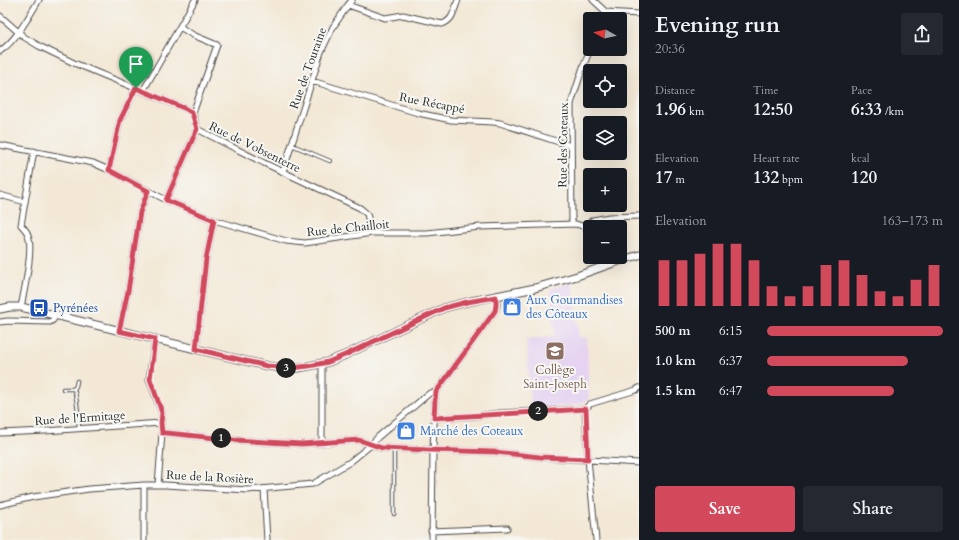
<!DOCTYPE html>
<meta charset="utf-8">
<style>
:root{--surface:#171b24;--page:#242831;--text:#f1f3f6;--muted:#9ea1a6;--accent:#d1495b}
body{margin:0;font-family:Cardo,serif;background:var(--page);color:var(--text);height:100vh;display:flex;flex-direction:column;font-size:15px;white-space:nowrap}
*{box-sizing:border-box;margin:0}
p{font-size:13px;color:var(--muted)}
.icon{flex:none;width:22px;height:22px;fill:none;stroke:currentColor;stroke-width:2;stroke-linecap:round;stroke-linejoin:round}
.map{position:relative;flex:1;overflow:hidden}
.side{display:flex;flex-direction:column;background:var(--surface);width:320px}
.side>*{flex:none}
.needle{width:26px;rotate:278deg}
.controls{position:absolute;left:583px;top:12px;display:grid;gap:8px}
.controls a{display:grid;place-items:center;width:44px;height:44px;border-radius:4px;background:var(--surface);box-shadow:0 4px 16px #0002;font-size:20px}
.pin{position:absolute;display:grid;place-items:center;width:34px;height:34px;color:#fff;margin:-41px -17px;border-radius:50% 50% 50% 0;rotate:-45deg;box-shadow:0 0 4px #0007}
.pin .icon{rotate:45deg}
.km{position:absolute;width:20px;height:20px;margin:-10px;border-radius:50%;background:#222;color:#fff;font-size:11px;line-height:20px;text-align:center}
.round{display:grid;place-items:center;flex:none;width:42px;height:42px;border-radius:4px;background:var(--page)}
.overview{display:flex;align-items:center;justify-content:space-between;height:68px;padding:0 16px}
h1{font-size:22px;font-weight:800;line-height:30px}
.metrics{display:grid;grid-template-columns:repeat(3,1fr);gap:6px;height:68px;padding:4px 16px}
.metrics div{display:grid;align-content:center}
.metrics b{font-size:17px;font-weight:800}
.metrics small{font-size:11px;font-weight:400}
.metrics p{font-size:11px}
.chart{height:112px;padding:8px 16px}
.chart p{display:flex;justify-content:space-between}
.chart svg{width:100%;height:72px;margin-top:4px;stroke:var(--accent);stroke-width:6}
.action{display:flex;gap:8px;margin-top:auto;padding:8px 16px}
.action a{flex:1;height:46px;border-radius:4px;background:var(--accent);color:#fff;font-size:16px;font-weight:800;line-height:46px;text-align:center}
.action a+a{background:var(--page);color:var(--text)}
ul{padding:0 16px;list-style:none;font-size:13px}
li{display:grid;grid-template-columns:64px 48px 1fr;align-items:center;height:30px}
li i{height:10px;border-radius:5px;background:var(--accent)}
main{display:flex;flex:1;min-height:0}
.map>svg:first-child{display:block}
</style>
<main>
<div class="map">
<svg width="639" height="540" viewBox="0 0 639 540">
<rect width="100%" height="100%" fill="#f6f6f2"/>
<filter id="ink" filterUnits="userSpaceOnUse"><feTurbulence type="fractalNoise" baseFrequency=".025" numOctaves="2"/><feDisplacementMap in="SourceGraphic" scale="8" xChannelSelector="R" yChannelSelector="G"/><feConvolveMatrix kernelMatrix="1 2 1 2 8 2 1 2 1" color-interpolation-filters="sRGB"/></filter>
<filter id="wash" filterUnits="userSpaceOnUse"><feTurbulence type="fractalNoise" baseFrequency=".012" numOctaves="4" result="noise"/><feDisplacementMap in="SourceGraphic" scale="16" xChannelSelector="R" yChannelSelector="G"/><feGaussianBlur stdDeviation="0.9" result="paint"/><feColorMatrix in="noise" values="0 0 0 0 0 0 0 0 0 0 0 0 0 0 0 0 0 1.4 0 .05"/><feComposite in="paint" operator="in"/></filter>
<g filter="url(#wash)">
<rect width="100%" height="100%" fill="#f3e8d6"/>
<!-- built -->
<path fill="#e5d3f1" d="M572,283L579,337L587,338L589,400L571,406L531,408L526,340L555,336L550,289Z"/>
</g>
<g filter="url(#ink)">
<g fill="none" stroke-linecap="round" stroke-linejoin="round">
<!-- lane casing -->
<g stroke="#494745" stroke-width="4.5">
<path id="lane" d="M292,145L330,161
M63,389H74L76,386L77,381
M74,389C78,402 78,414 79,428
M394,449V514"/>
</g>
<!-- street casing -->
<g stroke="#494745" stroke-width="7">
<path id="street" d="M593,0L606,12L639,14
M348,5L352,0
M0,16L24,37L39,46L74,63L186,109L193,113L197,129L264,163L360,208L367,214L372,233
M603,19L606,12
M180,27L193,35L217,45L193,113
M0,51C16,41 29,16 39,0
M312,81L418,113L451,120L493,122L500,123L571,146
M143,91L195,0
M0,145L93,163L109,170L166,200L214,220L286,241L305,243L372,233H427L480,227L576,224L585,227L590,232
M109,170L120,120L136,88
M283,172L321,52L333,27L348,5L385,18L403,15L442,24C453,21 454,10 458,0
M0,195L25,202
M166,200L197,129
M572,223L571,104L582,70L590,49
M585,227L590,222L593,220L609,217L639,216
M21,307C24,291 34,249 28,235C27,231 24,228 21,225L34,151
M0,322L8,321L50,322L53,320L55,315
M119,331L128,291L140,212L148,191
M155,339L149,379L162,413L161,423L162,433L158,485
M196,349L206,259L214,220
M322,363V443
M585,409L588,459L596,540
M434,418L475,416L500,413L585,409L590,404L636,390L639,388
M0,433L45,431L161,423
M162,433H167L234,440L302,444L359,440L381,448L428,450L495,452L540,457L639,463
M144,485V540
M264,489L267,540
M0,505L33,497L89,489L144,485H165L248,490L313,484L350,462L371,445L378,437L426,396L430,393L436,392
M431,531L507,528
M432,540L433,450L435,400L436,392L495,311L497,305L496,297"/>
</g>
<!-- secondary casing -->
<g stroke="#494745" stroke-width="9">
<path id="secondary" d="M0,309L10,307H21L267,366L285,368H298L309,366L328,362L345,355L444,308L467,302L535,288L577,276L616,262L639,255"/>
</g>
<!-- lane -->
<use href="#lane" stroke="#fff" stroke-width="2.5"/>
<!-- street -->
<use href="#street" stroke="#fff" stroke-width="5"/>
<!-- secondary -->
<use href="#secondary" stroke="#fff" stroke-width="7"/>
</g>
</g>
<g fill="none" stroke-linecap="round" stroke-linejoin="round" filter="url(#ink)">
<!-- route casing -->
<g stroke="#fff" stroke-width="8">
<path id="route" d="M136,88L186,109L192,113L197,129L166,200L214,220L206,259L196,349L267,366L292,368L309,366L328,362L345,355L444,308L467,302L496,297V305L495,311L436,392L435,400L434,418L586,409L588,459L540,457L495,452L428,450L382,448L359,440L302,444L234,440L167,433H162L161,423L162,413L158,401L150,379L155,339L119,331L128,291L140,212L148,191L109,170L120,120Z"/>
</g>
<!-- route -->
<use href="#route" stroke="#d1495b" stroke-width="5"/>
</g>
<!-- icons -->
<defs>
<g id="shop-square" transform="scale(1)"><rect x="-9" y="-9" width="18" height="18" rx="4" fill="#3f7fe0" stroke="#f6f6f2"/><path d="M-5-2.5h2.3a2.7 3.5 0 0 1 5.4 0H5L5.5 6h-11ZM-1.5-2.5h3a1.5 2.3 0 0 0-3 0Z" fill="#fff"/></g>
<g id="bus-square" transform="scale(1)"><rect x="-9" y="-9" width="18" height="18" rx="4" fill="#1a4fb4" stroke="#f6f6f2"/><path d="M-5-6H5V4H4V6H2V4H-2V6H-4V4H-5ZM-3.5-4V0h7V-4ZM-3.5 1.2v1.5H-2V1.2ZM2 1.2v1.5H3.5V1.2Z" fill="#fff"/></g>
<g id="school-square" transform="scale(1)"><rect x="-9" y="-9" width="18" height="18" rx="4" fill="#8d6e63" stroke="#f6f6f2"/><path d="M0-5L7-2L0 1L-7-2ZM-4 1L0 2.5L4 1V4Q0 6-4 4Z" fill="#fff"/></g>
</defs>
<g fill-rule="evenodd">
<use href="#shop-square" x="512" y="307"/>
<use href="#bus-square" x="39" y="308"/>
<use href="#school-square" x="555" y="351"/>
<use href="#shop-square" x="406" y="431"/>
</g>
<g text-anchor="middle" stroke-width="4" stroke-linejoin="round" paint-order="stroke">
<!-- street labels -->
<g font-size="12" fill="#2b2b2b" stroke="#f6f6f2">
<text transform="translate(308 68) rotate(-70)" y="4">Rue de Touraine</text>
<text transform="translate(432 103) rotate(11)" y="4">Rue Récappé</text>
<text transform="translate(563 145) rotate(-89)" y="4">Rue des Coteaux</text>
<text transform="translate(255 147) rotate(26)" y="4">Rue de Vobsenterre</text>
<text transform="translate(348 228) rotate(-6)" y="4">Rue de Chailloit</text>
<text transform="translate(80 418) rotate(-4)" y="4">Rue de l'Ermitage</text>
<text transform="translate(210 477) rotate(3)" y="4">Rue de la Rosière</text>
</g>
<!-- shop labels -->
<g font-size="12" fill="#366cbe" stroke="#f6f6f2" text-anchor="start">
<text x="526" y="304">Aux Gourmandises<tspan x="526" dy="14">des Côteaux</tspan></text>
<text x="420" y="435">Marché des Coteaux</text>
</g>
<!-- transit labels -->
<g font-size="12" fill="#164399" stroke="#f6f6f2" text-anchor="start">
<text x="53" y="312">Pyrénées</text>
</g>
<!-- education labels -->
<g font-size="12" fill="#785e54" stroke="#f6f6f2">
<text x="555" y="374">Collège<tspan x="555" dy="14">Saint-Joseph</tspan></text>
</g>
</g>
</svg>
<div class="controls">
<a><svg class="needle" viewBox="-14 -14 28 28"><path d="M0-13l5 13h-10z" fill="#e53935"/><path d="M0 13l5-13h-10z" fill="#9ea1a6"/></svg></a>
<a><svg class="icon" aria-label="locate" viewBox="0 0 24 24"><circle cx="12" cy="12" r="6"/><path d="M12 2v4M12 18v4M2 12h4M18 12h4"/></svg></a>
<a><svg class="icon" aria-label="layers" viewBox="0 0 24 24"><path d="M12 4l9 5-9 5-9-5zM3 14l9 5 9-5"/></svg></a>
<a>+</a>
<a>−</a>
</div>
<div class="pin" style="left:136px;top:88px;background:#1e9e55"><svg class="icon" aria-label="arrive" viewBox="0 0 24 24"><path d="M6 21V4h12l-3 4 3 4H6"/></svg></div>
<b class="km" style="left:221px;top:438px">1</b>
<b class="km" style="left:538px;top:411px">2</b>
<b class="km" style="left:286px;top:368px">3</b>
</div>
<section class="side">
<div class="overview"><div><h1>Evening run</h1><p>20:36</p></div><a class="round"><svg class="icon" aria-label="share" viewBox="0 0 24 24"><path d="M12 15V3M7 8l5-5 5 5M5 13v7h14v-7"/></svg></a></div>
<div class="metrics">
<div><p>Distance</p><b>1.96<small> km</small></b></div>
<div><p>Time</p><b>12:50</b></div>
<div><p>Pace</p><b>6:33<small> /km</small></b></div>
</div>
<div class="metrics">
<div><p>Elevation</p><b>17<small> m</small></b></div>
<div><p>Heart rate</p><b>132<small> bpm</small></b></div>
<div><p>kcal</p><b>120</b></div>
</div>
<div class="chart"><p><span>Elevation</span>163–173 m</p>
<svg viewBox="0 0 160 44" preserveAspectRatio="none"><path d="M5 44V16M15 44V16M25 44V12M35 44V6M45 44V6M55 44V16M65 44V32M75 44V38M85 44V32M95 44V19M105 44V16M115 44V25M125 44V35M135 44V38M145 44V28M155 44V19"/></svg>
</div>
<ul>
<li><b>500 m</b>6:15<i style="width:100%"></i></li>
<li><b>1.0 km</b>6:37<i style="width:80%"></i></li>
<li><b>1.5 km</b>6:47<i style="width:72%"></i></li>
</ul>
<div class="action"><a>Save</a><a>Share</a></div>
</section>
</main>
